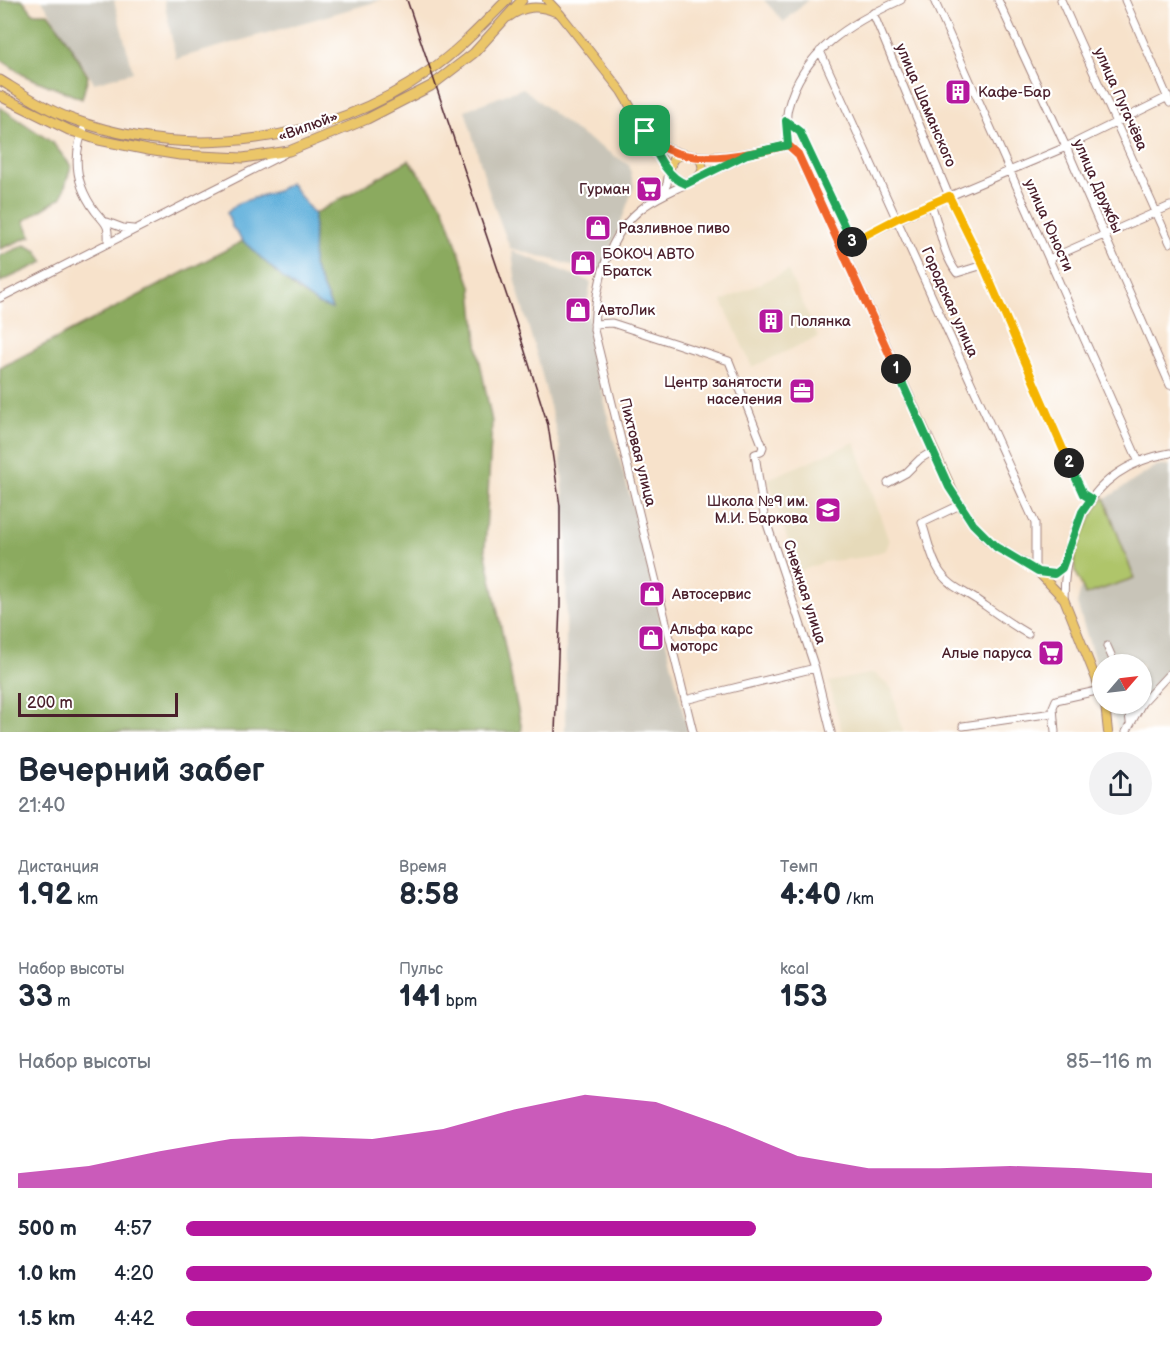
<!DOCTYPE html>
<html lang="ru">
<meta charset="utf-8">
<style>
:root{--surface:#fff;--page:#f2f2f3;--text:#1f2937;--muted:#747a83;--accent:#b5179e}
body{margin:0;font-family:"Balsamiq Sans",sans-serif;background:var(--page);color:var(--text);height:100vh;display:flex;flex-direction:column;font-size:22px;white-space:nowrap}
*{box-sizing:border-box;margin:0}
p{font-size:20px;color:var(--muted)}
.icon{flex:none;width:33px;height:33px;fill:none;stroke:currentColor;stroke-width:2;stroke-linecap:round;stroke-linejoin:round}
.map{position:relative;height:732px;overflow:hidden}
.side{display:flex;flex-direction:column;background:var(--surface);flex:1}
.side>*{flex:none}
.needle{width:39px;rotate:62deg}
.fabs{position:absolute;left:1092px;top:654px;display:grid;gap:12px}
.fabs a{display:grid;place-items:center;width:60px;height:60px;border-radius:50%;background:var(--surface);box-shadow:0 2px 4px #0004;font-size:30px}
.scale{position:absolute;left:18px;bottom:15px;width:160px;box-sizing:border-box;padding-left:6px;border:3px solid #4a1f2b;border-top:0;font-size:16px;line-height:21px;white-space:nowrap;color:#4a1f2b;-webkit-text-stroke:4px #fff;paint-order:stroke}
.pin{position:absolute;display:grid;place-items:center;width:51px;height:51px;color:#fff;margin:-26px;border-radius:12px;box-shadow:0 3px 9px #0006}
.km{position:absolute;width:30px;height:30px;margin:-15px;border-radius:50%;background:#222;color:#fff;font-size:16px;line-height:30px;text-align:center}
.round{display:grid;place-items:center;flex:none;width:63px;height:63px;border-radius:32px;background:var(--page)}
.headline{display:flex;align-items:center;justify-content:space-between;height:102px;padding:0 18px}
h1{font-size:33px;font-weight:800;line-height:45px}
.stats{display:grid;grid-template-columns:repeat(3,1fr);gap:9px;height:102px;padding:6px 18px}
.stats div{display:grid;align-content:center}
.stats b{font-size:30px;font-weight:800}
.stats small{font-size:16px;font-weight:400}
.stats p{font-size:16px}
.chart{height:168px;padding:12px 18px}
.chart p{display:flex;justify-content:space-between}
.chart svg{width:100%;height:108px;margin-top:6px;fill:var(--accent);opacity:.7}
ul{padding:0 18px;list-style:none;font-size:20px}
li{display:grid;grid-template-columns:96px 72px 1fr;align-items:center;height:45px}
li i{height:15px;border-radius:8px;background:var(--accent)}
.map>svg:first-child{display:block}
</style>
<div class="map">
<svg width="1170" height="732" viewBox="0 0 1170 732">
<rect width="100%" height="100%" fill="#fff"/>
<filter id="ink" filterUnits="userSpaceOnUse"><feTurbulence type="fractalNoise" baseFrequency=".0167" numOctaves="2"/><feDisplacementMap in="SourceGraphic" scale="12" xChannelSelector="R" yChannelSelector="G"/><feConvolveMatrix kernelMatrix="1 2 1 2 8 2 1 2 1" color-interpolation-filters="sRGB"/></filter>
<filter id="wash" filterUnits="userSpaceOnUse"><feTurbulence type="fractalNoise" baseFrequency=".008" numOctaves="4" result="noise"/><feDisplacementMap in="SourceGraphic" scale="24" xChannelSelector="R" yChannelSelector="G"/><feGaussianBlur stdDeviation="1.35" result="paint"/><feColorMatrix in="noise" values="0 0 0 0 0 0 0 0 0 0 0 0 0 0 0 0 0 1.4 0 .05"/><feComposite in="paint" operator="in"/></filter>
<g filter="url(#wash)">
<rect width="100%" height="100%" fill="#f7e2cb"/>
<!-- built -->
<path fill="#e6daba" d="M788,271L818,337L752,367L722,301Z
M855,442L889,542L886,550L865,557L824,562L798,572L768,479Z
M874,673L892,689L903,732H842L829,682Z"/>
<!-- industrial -->
<path fill="#c8c4b8" d="M42,0H117L114,1L133,72L94,83Z
M164,0H382L176,59Z
M764,0H808L784,22Z
M523,88L571,128L629,165L634,186L601,277L561,262L510,248L489,192L465,110Z
M512,251L591,282L588,299L590,332L597,367L609,423L634,510L688,732H565L567,538L560,447L538,359L516,285Z
M1170,465V669L1119,732L1109,704H1142V664H1102V683L1077,604L1104,500L1155,467Z"/>
<!-- green -->
<path fill="#afc56a" stroke="#7c724a" stroke-width="1.5" d="M1104,497L1134,578L1085,595C1082,585 1075,573 1074,563C1073,552 1096,506 1104,497Z"/>
<!-- forest -->
<path fill="#8baa5e" stroke="#6a6444" stroke-width="1.5" d="M0,0H23L33,13H48L62,32L88,76L82,99L25,76L0,59Z
M0,107L53,143L71,166L62,197L24,221L31,236L0,249Z
M409,160L443,206L472,289L478,352L492,422L485,549L522,730L519,732H0V368L243,241C270,265 297,298 332,308L313,266L314,214Z
M25,245L36,250L44,262L0,282V256Z"/>
<!-- water -->
<path fill="#62b1dc" stroke="#566884" stroke-width="1.5" d="M290,183L314,214L313,266L332,309L318,304L285,280L243,241L232,227L227,213L238,203L277,191Z"/>
</g>
<g filter="url(#ink)">
<g fill="none" stroke-linecap="round" stroke-linejoin="round">
<!-- minor casing -->
<g stroke="#a0807b" stroke-width="9">
<path id="minor" d="M934,0L1138,460
M998,0L1066,147L1170,385
M1061,0L1170,243
M1125,0L1170,103
M873,13L949,196L983,265L1083,494L1091,499
M820,51L1035,523V569
M786,121L800,132L852,242
M86,123C72,154 74,183 95,211C106,225 109,223 108,243
M788,145C787,133 785,120 788,108C802,51 852,22 901,0
M686,184C672,191 657,197 645,206C607,233 595,286 594,330L693,732
M661,195L667,184L669,171
M931,204C940,227 942,253 957,273L983,265
M107,222L123,228L133,229
M841,247L931,204L1066,147L1168,97
M1049,259L1170,206
M0,298L284,154
M594,324L612,323L729,361L763,447L761,452L755,454L764,515L815,668L831,732
M888,483L906,473L920,459L933,451
M960,505L922,523C928,539 930,557 940,572C949,586 963,591 977,600C994,612 1010,624 1028,634
M1038,572L1054,574L1061,569L1064,562
M1064,599C1065,525 1092,467 1170,453
M1107,646L1115,664
M685,700L815,668
M1128,704L1130,722
M963,726L1053,713
M1055,732L1053,707L1056,700L1101,690
M1126,732L1142,703L1170,673"/>
</g>
<!-- major casing -->
<g stroke="#a0807b" stroke-width="10">
<path id="major" d="M547,0L561,15L621,91L669,171
M509,17C524,6 538,5 555,12
M650,135L668,149L683,154
M684,154L698,157C709,171 698,179 686,184L676,179L669,171L673,159Z
M695,156C726,159 757,152 788,145L798,154L957,500L973,524L987,539L996,547L1035,569L1064,599L1102,694
M699,178L744,156
M1105,704L1108,732"/>
</g>
<!-- highway casing -->
<g stroke="#a0807b" stroke-width="11">
<path id="highway" d="M0,80C23,94 47,110 72,119C190,162 327,143 429,71C458,51 482,25 507,0
M0,96L69,130L99,140L148,150L180,155L243,158L289,151L367,119L431,86L474,53L522,0"/>
</g>
<!-- minor -->
<use href="#minor" stroke="#fff" stroke-width="7"/>
<!-- major -->
<use href="#major" stroke="#ebc669" stroke-width="8"/>
<!-- highway -->
<use href="#highway" stroke="#ebc669" stroke-width="9"/>
<!-- rail -->
<path stroke="#4a1f2b" stroke-width="1.5" d="M407,0L518,329L548,425L560,506V605L555,732"/>
</g>
</g>
<g fill="none" stroke-linecap="round" stroke-linejoin="round" filter="url(#ink)">
<!-- split-1 casing -->
<g stroke="#fff" stroke-width="12">
<path id="split-1" d="M645,131C652,137 659,144 667,149C700,166 754,153 788,145L798,154L896,369"/>
</g>
<!-- split-2 casing -->
<g stroke="#fff" stroke-width="12">
<path id="split-2" d="M896,369L949,487L973,524L996,547L1008,554L1038,572L1054,574L1062,568L1082,512L1091,499L1083,494L1069,463"/>
</g>
<!-- split-3 casing -->
<g stroke="#fff" stroke-width="12">
<path id="split-3" d="M852,242L898,218L949,196L983,265L1069,463"/>
</g>
<!-- split-4 casing -->
<g stroke="#fff" stroke-width="12">
<path id="split-4" d="M645,131C655,149 665,177 686,184L747,154L788,145L786,121L800,132L852,242"/>
</g>
<!-- split-1 -->
<use href="#split-1" stroke="#f0652b" stroke-width="8"/>
<!-- split-2 -->
<use href="#split-2" stroke="#22a559" stroke-width="8"/>
<!-- split-3 -->
<use href="#split-3" stroke="#f5b400" stroke-width="8"/>
<!-- split-4 -->
<use href="#split-4" stroke="#22a559" stroke-width="8"/>
</g>
<!-- icons -->
<defs>
<g id="building-square" transform="scale(1.35)"><rect x="-9" y="-9" width="18" height="18" rx="4" fill="#b5179e" stroke="#fff"/><path d="M-4-6H4V6H1V3H-1V6H-4ZM-2.5-4.3h1.7v1.8h-1.7ZM.8-4.3h1.7v1.8H.8ZM-2.5-1h1.7V.8h-1.7ZM.8-1h1.7V.8H.8Z" fill="#fff"/></g>
<g id="supermarket-square" transform="scale(1.35)"><rect x="-9" y="-9" width="18" height="18" rx="4" fill="#b5179e" stroke="#fff"/><path d="M-6-5.5h2.5l.6 2H6L4.5 2H-2.5L-4.4-4H-6ZM-1.5 3.2a1.3 1.3 0 1 0 .1 0ZM3 3.2a1.3 1.3 0 1 0 .1 0Z" fill="#fff"/></g>
<g id="shop-square" transform="scale(1.35)"><rect x="-9" y="-9" width="18" height="18" rx="4" fill="#b5179e" stroke="#fff"/><path d="M-5-2.5h2.3a2.7 3.5 0 0 1 5.4 0H5L5.5 6h-11ZM-1.5-2.5h3a1.5 2.3 0 0 0-3 0Z" fill="#fff"/></g>
<g id="office-square" transform="scale(1.35)"><rect x="-9" y="-9" width="18" height="18" rx="4" fill="#b5179e" stroke="#fff"/><path d="M-6-3h4V-5.5h4V-3h4V5H-6ZM-1-4.5V-3h2v-1.5ZM-6 0V1H6V0Z" fill="#fff"/></g>
<g id="school-square" transform="scale(1.35)"><rect x="-9" y="-9" width="18" height="18" rx="4" fill="#b5179e" stroke="#fff"/><path d="M0-5L7-2L0 1L-7-2ZM-4 1L0 2.5L4 1V4Q0 6-4 4Z" fill="#fff"/></g>
</defs>
<g fill-rule="evenodd">
<use href="#building-square" x="958" y="92"/>
<use href="#supermarket-square" x="649" y="189"/>
<use href="#shop-square" x="598" y="228"/>
<use href="#shop-square" x="583" y="263"/>
<use href="#shop-square" x="578" y="310"/>
<use href="#building-square" x="771" y="321"/>
<use href="#office-square" x="802" y="391"/>
<use href="#school-square" x="828" y="510"/>
<use href="#shop-square" x="652" y="594"/>
<use href="#shop-square" x="651" y="638"/>
<use href="#supermarket-square" x="1051" y="653"/>
</g>
<g text-anchor="middle" stroke-width="4.5" stroke-linejoin="round" paint-order="stroke">
<!-- poi labels -->
<g font-size="15" fill="#4a1f2b" stroke="#fff" text-anchor="start">
<text x="978" y="97">Кафе-Бар</text>
<text x="630" y="194" text-anchor="end">Гурман</text>
<text x="618" y="233">Разливное пиво</text>
<text x="602" y="259">БОКОЧ АВТО<tspan x="602" dy="17">Братск</tspan></text>
<text x="598" y="315">АвтоЛик</text>
<text x="790" y="326">Полянка</text>
<text x="782" y="387" text-anchor="end">Центр занятости<tspan x="782" dy="17">населения</tspan></text>
<text x="808" y="506" text-anchor="end">Школа №9 им.<tspan x="808" dy="17">М.И. Баркова</tspan></text>
<text x="672" y="599">Автосервис</text>
<text x="670" y="634">Альфа карс<tspan x="670" dy="17">моторс</tspan></text>
<text x="1032" y="658" text-anchor="end">Алые паруса</text>
</g>
<!-- street labels -->
<g font-size="15" fill="#4a1f2b" stroke="#fff">
<text transform="translate(1121 99) rotate(66)" y="5">улица Пугачёва</text>
<text transform="translate(926 105) rotate(67)" y="5">улица Шаманского</text>
<text transform="translate(308 126) rotate(-20)" y="5">«Вилюй»</text>
<text transform="translate(1098 186) rotate(66)" y="5">улица Дружбы</text>
<text transform="translate(1049 225) rotate(66)" y="5">улица Юности</text>
<text transform="translate(950 302) rotate(66)" y="5">Городская улица</text>
<text transform="translate(638 452) rotate(76)" y="5">Пихтовая улица</text>
<text transform="translate(805 592) rotate(72)" y="5">Снежная улица</text>
</g>
</g>
</svg>
<div class="fabs">
<a><svg class="needle" viewBox="-14 -14 28 28"><path d="M0-13l5 13h-10z" fill="#e53935"/><path d="M0 13l5-13h-10z" fill="#747a83"/></svg></a>
</div>
<div class="scale">200 m</div>
<div class="pin" style="left:645px;top:131px;background:#1e9e55"><svg class="icon" aria-label="arrive" viewBox="0 0 24 24"><path d="M6 21V4h12l-3 4 3 4H6"/></svg></div>
<b class="km" style="left:896px;top:369px">1</b>
<b class="km" style="left:1069px;top:463px">2</b>
<b class="km" style="left:852px;top:242px">3</b>
</div>
<section class="side">
<div class="headline"><div><h1>Вечерний забег</h1><p>21:40</p></div><a class="round"><svg class="icon" aria-label="share" viewBox="0 0 24 24"><path d="M12 15V3M7 8l5-5 5 5M5 13v7h14v-7"/></svg></a></div>
<div class="stats">
<div><p>Дистанция</p><b>1.92<small> km</small></b></div>
<div><p>Время</p><b>8:58</b></div>
<div><p>Темп</p><b>4:40<small> /km</small></b></div>
</div>
<div class="stats">
<div><p>Набор высоты</p><b>33<small> m</small></b></div>
<div><p>Пульс</p><b>141<small> bpm</small></b></div>
<div><p>kcal</p><b>153</b></div>
</div>
<div class="chart"><p><span>Набор высоты</span>85–116 m</p>
<svg viewBox="0 0 160 44" preserveAspectRatio="none"><path d="M0 44V38L10 35L20 29L30 24L40 23L50 24L60 20L70 12L80 6L90 9L100 19L110 31L120 36L130 36L140 35L150 36L160 38V44z"/></svg>
</div>
<ul>
<li><b>500 m</b>4:57<i style="width:59%"></i></li>
<li><b>1.0 km</b>4:20<i style="width:100%"></i></li>
<li><b>1.5 km</b>4:42<i style="width:72%"></i></li>
</ul>
</section>
